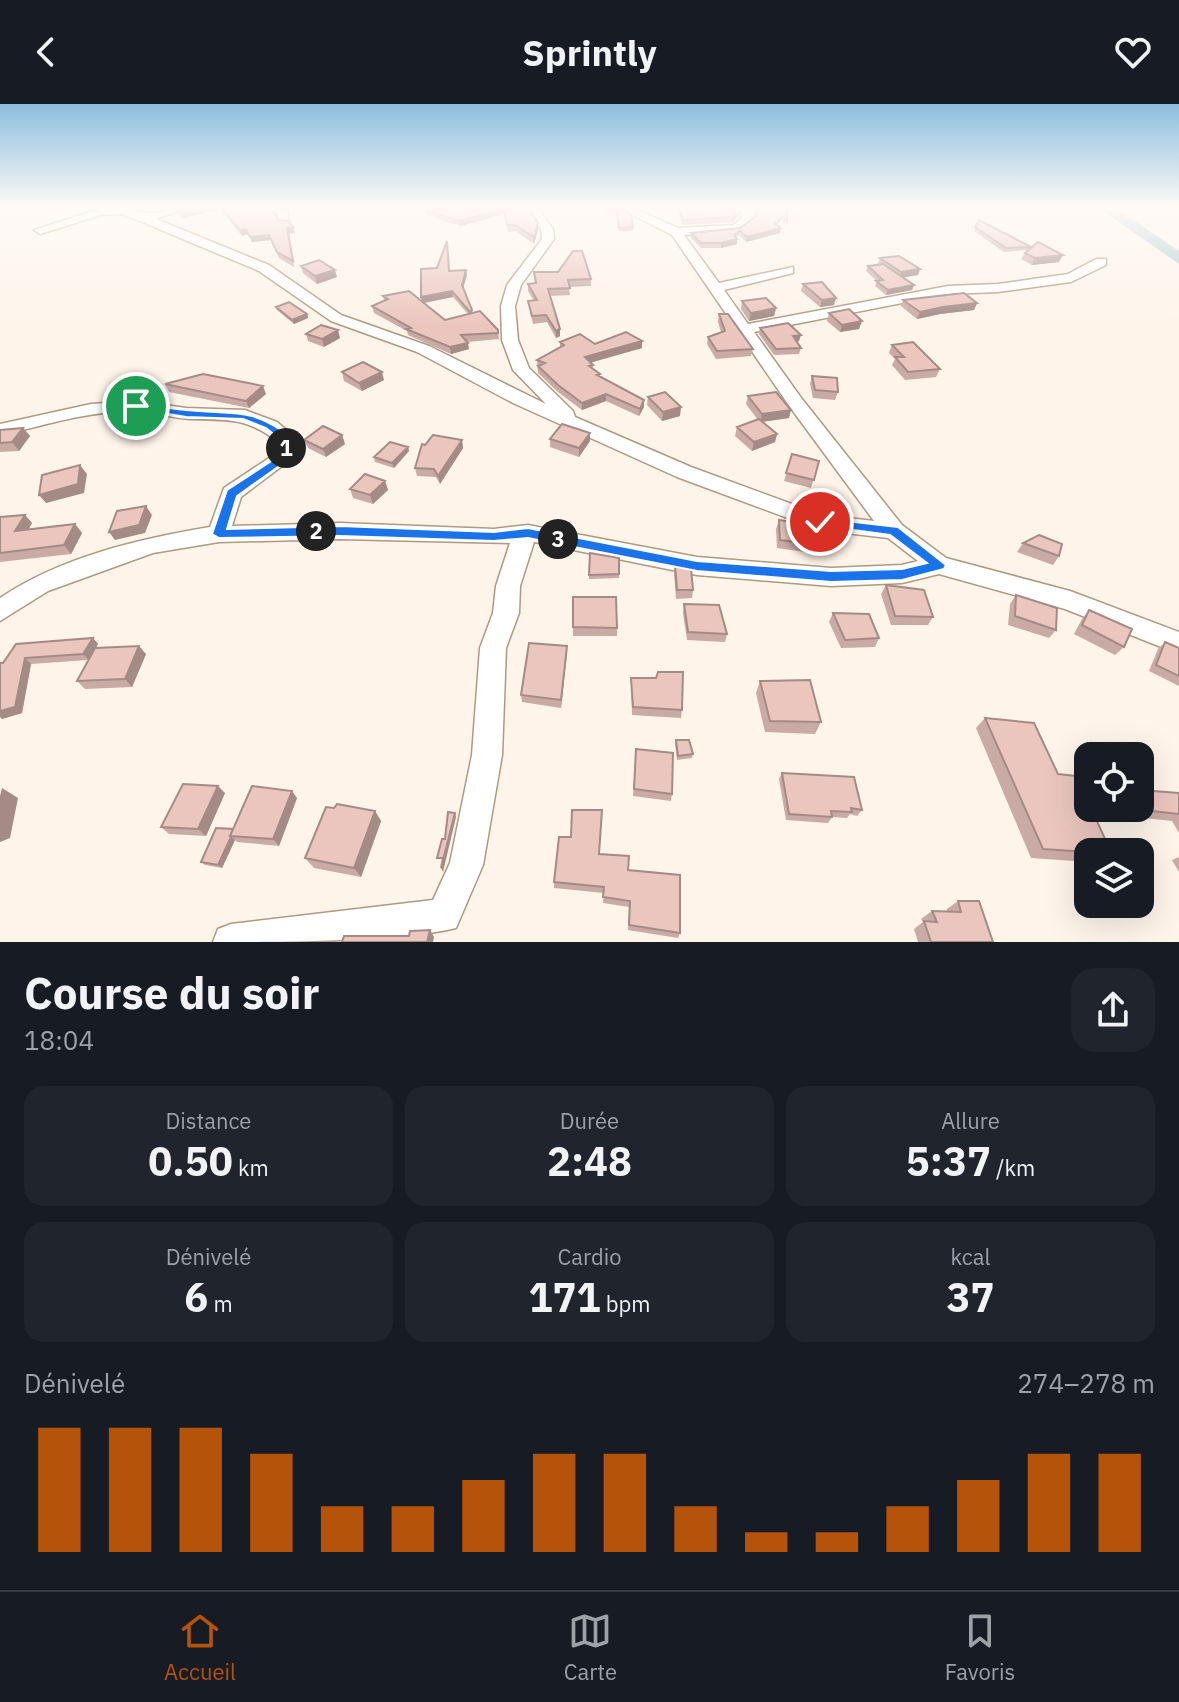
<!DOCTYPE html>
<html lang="fr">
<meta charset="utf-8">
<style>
:root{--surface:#171b24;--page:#20242c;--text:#f1f3f6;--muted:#9ea1a6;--line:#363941;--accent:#b45309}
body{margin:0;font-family:"IBM Plex Sans",sans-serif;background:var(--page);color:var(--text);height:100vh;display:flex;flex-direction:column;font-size:30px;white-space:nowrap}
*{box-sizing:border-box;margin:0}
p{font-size:26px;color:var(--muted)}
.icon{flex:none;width:44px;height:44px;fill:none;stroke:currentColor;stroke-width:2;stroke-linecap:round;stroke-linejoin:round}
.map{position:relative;height:838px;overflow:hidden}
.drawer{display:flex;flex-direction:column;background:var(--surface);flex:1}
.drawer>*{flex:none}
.buttons{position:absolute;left:1074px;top:638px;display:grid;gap:16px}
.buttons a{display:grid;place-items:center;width:80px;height:80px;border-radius:16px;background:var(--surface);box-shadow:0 8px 32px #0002;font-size:40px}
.pin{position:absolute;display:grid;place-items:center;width:68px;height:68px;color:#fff;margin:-34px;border:4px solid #fff;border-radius:50%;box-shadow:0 2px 8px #0007}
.km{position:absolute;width:40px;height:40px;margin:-20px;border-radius:50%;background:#222;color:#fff;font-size:22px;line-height:40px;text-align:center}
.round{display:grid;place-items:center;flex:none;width:84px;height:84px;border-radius:24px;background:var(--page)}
.overview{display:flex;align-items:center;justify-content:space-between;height:136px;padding:0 24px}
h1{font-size:44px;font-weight:800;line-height:60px}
.stats{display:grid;grid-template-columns:repeat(3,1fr);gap:12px;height:136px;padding:8px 24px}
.stats div{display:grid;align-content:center;border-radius:20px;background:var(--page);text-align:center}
.stats b{font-size:40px;font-weight:800}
.stats small{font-size:22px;font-weight:400}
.stats p{font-size:22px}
.chart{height:224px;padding:16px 24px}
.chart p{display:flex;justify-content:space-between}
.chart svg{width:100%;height:144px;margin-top:8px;stroke:var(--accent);stroke-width:6}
header{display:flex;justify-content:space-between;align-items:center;height:104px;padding:0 24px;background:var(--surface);font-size:36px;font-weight:800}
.tab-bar{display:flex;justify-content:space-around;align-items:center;height:112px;border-top:2px solid var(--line);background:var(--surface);font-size:22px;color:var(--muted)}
.tab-bar a{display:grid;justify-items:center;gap:4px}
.tab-bar .current{color:var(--accent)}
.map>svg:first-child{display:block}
</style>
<header><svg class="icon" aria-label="back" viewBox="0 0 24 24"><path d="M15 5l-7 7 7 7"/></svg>Sprintly<svg class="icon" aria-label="heart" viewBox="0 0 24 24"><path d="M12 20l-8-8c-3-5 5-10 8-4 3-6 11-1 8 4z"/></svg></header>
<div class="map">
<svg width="1179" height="838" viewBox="0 0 1179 838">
<rect width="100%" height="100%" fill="#fef4ea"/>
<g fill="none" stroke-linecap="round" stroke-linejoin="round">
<!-- river -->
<path fill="#a3cdd1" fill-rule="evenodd" d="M1099,104H1115L1179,147V160Z"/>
<!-- minor casing -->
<g stroke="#af9980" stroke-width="3">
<path id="minor" d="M128,104C154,115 160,104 187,104L156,115L269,161L341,211L429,242L546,300L513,266L502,236L501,202L507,181L542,135L541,125L530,109L540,107L553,125L554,135L521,181L515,202L518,236L529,264L573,307L575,313L691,363L822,411L874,417L790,303L672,131L619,104H634L678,124L733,121L741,115L744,104H756C751,136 709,129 684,131L719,179L793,163V169L724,186L748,220L948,182L998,180L1068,170L1096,155H1106V161L1071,178L998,188L948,190L754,228L802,295L902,421L946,454L1070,487L1179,528V550L1065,505L939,470L902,479L831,482L697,471L534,438L520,482L519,509L506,544L502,651L483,761L456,824C400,838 277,838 213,838L218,825L231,820L433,796L450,759L472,651L480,544L493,509L496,482L510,439L340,435L219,438L153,449L48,487L0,517V494C61,453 138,435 210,423L224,384L275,350L278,338C247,313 227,316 190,315C172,314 153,308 135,307C89,307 44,321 0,332V320L91,300L136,297L186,304L245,306L277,318L298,336L294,353L241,393L232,422L340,419L494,425L528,421L697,453L831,464L902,461L918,457L888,434L820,426L677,373L513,299L417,248L331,217L259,167L123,110L101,111L40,130L34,126L100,105Z
M275,104H287L289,119H281Z"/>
</g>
<!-- minor -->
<use href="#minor" fill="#fff" fill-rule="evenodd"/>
</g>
<!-- wall -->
<path fill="#caaaa4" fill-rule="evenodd" d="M180,104H271L278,116L295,129L289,130L294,163L279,154L271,136L252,138L248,130L242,132L220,105L183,114L177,111L175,105Z
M528,104L538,119V126L534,140L516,127L508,128L504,110L460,122L427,111L426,106Z
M602,104H621L633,123V127H619L616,107Z
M682,104H741L738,113L732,118L683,121L678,110V105H682Z
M787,104L786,122L782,116L777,121L780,129L746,138L739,131L736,134L737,135V140L721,144H701L691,134V129L740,124L756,112Z
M979,116L1031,143L1063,151L1059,158L1032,161L1021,155L1027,146L1004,148L974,127Z
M448,143L449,167L467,171L463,185L473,209L498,226L499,235L467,238L469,245L451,250L408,231L407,227L374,209L372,202L384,197L383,192L421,197ZM453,193L468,210L445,216L424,199Z
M880,154L920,165L918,171L904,173L914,181L912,186L886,191L875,182L877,177L866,167L868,162L878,160Z
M301,162L337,173L317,180L303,169Z
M534,168L591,175V182L569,183L570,191L550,192L560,232L556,234L547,218L533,220L528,197H534L528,187V180L535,179Z
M803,180L834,201L820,203L801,187Z
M903,196L977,199L974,206L940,210L917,215L901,202Z
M742,197L776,204L774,212L749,217L741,205Z
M276,203L307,210L308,214L294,220L277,206Z
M829,209L859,225L840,228L827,217Z
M719,210L753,245L751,252L716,255L707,240L708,233L721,228L718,218Z
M760,224L799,237L797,238L801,244L799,250L774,251L759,230Z
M306,230L340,234L324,243L308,237Z
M642,237V244L590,259L593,261V265L600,270V273L644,303L639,312L606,297L582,306L558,288L538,269L537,256L560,244V238L595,240Z
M892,241L940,265L936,273L905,276L892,261L895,255L889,249Z
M342,268L384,276L362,287L344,277Z
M812,272L838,288L835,296L813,294L810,280Z
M165,280L266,290L249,304L169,288Z
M748,292L789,314L762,318L777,330L775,338L752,347L735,332L737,323L758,316L746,300Z
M648,293L680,312L662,317L647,301Z
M23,324L30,332L19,347L0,348V326Z
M342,331L345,340L326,353L308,344L304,336Z
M550,335L590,337L579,353L550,343Z
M462,336L463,344L440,380L436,373L417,372L415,364L425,341Z
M408,343L409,347L394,364L375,358L374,353Z
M792,350L819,357L811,384L784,377Z
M385,377L388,386L373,400L353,394L350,385Z
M25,411L32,419L28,426L75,420L82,429L71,450L0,458V413Z
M779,416L815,440L812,449L777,444L776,425Z
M1023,439L1059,452L1053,461L1017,448Z
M619,454V474L589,475V471Z
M675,461L693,486L692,494L676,495L674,469Z
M886,481L933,513L928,521H891L881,490Z
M1016,491L1056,526L1049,534L1008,521L1010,500Z
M573,493L617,524V532H573Z
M684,500L727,530L725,538L687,536L683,509Z
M1089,506L1124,543L1115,551L1074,530L1082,515Z
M833,509L879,534L875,543L841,544L829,518Z
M93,534L98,540L96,544L146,550L132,583L85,585L77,577L88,556L31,560L22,609L2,615L0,559Z
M1165,538L1179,544V582L1149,567L1158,545Z
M567,542L561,604L522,598L521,591Z
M631,574L682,606L681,614L632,611Z
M760,577L821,618L815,630L765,628L756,589Z
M985,614L1058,670L1088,748V758L1031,754L976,624Z
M676,636L693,650L692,654L677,656L675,640Z
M636,645L672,690L671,697L633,692Z
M782,669L862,706L857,712L850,710L847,714L832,713L828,719L786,716L779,675Z
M225,689L206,732L169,730L161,723Z
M1179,689V729L1172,717L1125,712L1121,704H1140Z
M297,694L279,742L237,738L235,736L222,764L205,761L201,758L233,725Z
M375,707L381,717L361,773L314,764L305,754Z
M600,750L628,766L680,829L678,834L628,826L629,803L603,799L604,789L554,784V778Z
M1179,753V768L1172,756Z
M958,797L993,838H918L914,825L923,818L921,815L932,807L947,808V805Z"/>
<!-- shaded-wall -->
<path fill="#a48b86" d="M200,104H220V105L183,114L181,109Z
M741,104L738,113L732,118L733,113Z
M503,105L504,110L460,122L459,117Z
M538,119V126L534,140V133Z
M293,123L295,129L289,130L294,163L287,124Z
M781,124L780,129L746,138L747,133Z
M246,125L248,130L242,132L240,126Z
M269,131L271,136L252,138L250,133Z
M737,135V140L721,144V139Z
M1063,151L1059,158L1032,161L1035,154Z
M920,165L918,171L899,174L901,168Z
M335,166L337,173L317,180L315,172Z
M466,166L467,171L462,187V181Z
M914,181L912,186L886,191L888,186Z
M452,187L453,193L422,199L421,193Z
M836,194L834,201L820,203L822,196Z
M977,199L974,206L940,210L917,215L920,208L943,203Z
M776,204L774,212L749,217L751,209Z
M307,210L308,214L294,220L292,216Z
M862,217L859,225L840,228L842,221Z
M560,225V232L556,234V227Z
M338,226L340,234L324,243L322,235Z
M801,231L799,237L792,239L793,232Z
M642,237V244L585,260V253Z
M468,239L469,245L451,250L450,243Z
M382,268L384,276L362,287L359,279Z
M263,282L266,290L249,304L246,297Z
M606,290V297L582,306V299Z
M644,296V303L639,312L640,305Z
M681,303L680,312L662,317L663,308Z
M791,306L789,314L760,318L762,310Z
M23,324L30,332L19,347L12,338Z
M590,329V337L579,353V344Z
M777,330L775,338L752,347L754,338Z
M342,331L345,340L326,353L323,345Z
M462,336L463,344L440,380L438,372Z
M408,343L409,347L394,364L392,359Z
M80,361L87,370L84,389L46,399L39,391Z
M385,377L388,386L373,400L370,391Z
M146,402L152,411L145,429L115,436L109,428Z
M25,411L32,419L23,436L15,427Z
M75,420L82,429L71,450L64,441Z
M93,534L98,540L89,556L83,550Z
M139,542L146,550L132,583L125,575Z
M567,542V549L561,604V596Z
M25,554L31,560L22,609L2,615L0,613V607Z
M218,682L225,689L206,732L198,725Z
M2,684L18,694L10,734L0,738V692Z
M292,687L297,694L279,742L273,735Z
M375,707L381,717L361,773L354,764Z
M455,709L456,713L443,768L441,764Z
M231,733L235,736L222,764L218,761Z
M430,826L434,833L433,838H427Z"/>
<!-- building -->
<path fill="#ebc6bf" stroke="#a48b86" stroke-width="2" d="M180,104H200L181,109L175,105Z
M221,104H271L278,116L288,117L293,123L287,124L293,157L277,148L269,131L250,133L246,125L240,126Z
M436,104H503V105L459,117L426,106Z
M503,104H528L538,119L534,133L515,121H507Z
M616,104H621L631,110L633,123L619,124Z
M685,104H741L739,109L733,113L684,116L678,105H685Z
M758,104H787V117L783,112L775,120L781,124L747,133L740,127L734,131L737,135L721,139H701L691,129L740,124L756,112Z
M979,116L1031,143L1006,144L975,123Z
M447,137L449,167L466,166L462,181L472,206L470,208L452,187L421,193V165L437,164Z
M1038,138L1063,151L1035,154L1025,149Z
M573,147H582L591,175L568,176L570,184L548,185L560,225L556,227L546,211L532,212L528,197L537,196L528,180L536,179L534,168H558Z
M899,152L920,165L901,168L880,154Z
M319,156L335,166L315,172L301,162Z
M883,160L914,181L888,186L876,177L883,176L868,162Z
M822,178L836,194L822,196L803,180Z
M409,187L445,216L480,207L498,226V229L461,231L468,239L450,243L406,225L411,224L372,202L388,195L383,192Z
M964,189L977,199L943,203L920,208L903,196Z
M766,194L776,204L751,209L742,197Z
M289,198L307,210L292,216L276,203Z
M849,205L862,217L842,221L829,209Z
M719,210H728L753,245L717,247L708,233L725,227Z
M788,219L801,231L793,232L801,244L776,245L760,224Z
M321,221L338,226L322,235L306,230Z
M626,228L642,237L585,253L593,261L589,262L600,270L597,271L644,296L640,305L606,290L582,299L558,281L538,262L545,259L537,256L564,241L560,238L580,230L595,240Z
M913,238L940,265L908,268L895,253H904L892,241Z
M363,258L382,268L359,279L342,268Z
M203,270L263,282L246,297L165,280Z
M812,272L837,274L838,288L815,286Z
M665,288L681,303L663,308L648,293Z
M776,288L791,306L762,310L748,292Z
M759,315L777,330L754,338L737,323Z
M562,320L590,329L579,344L550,335Z
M323,322L342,331L323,345L304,336Z
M23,324L12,338L0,339V326Z
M433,331L462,336L438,372L434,365L415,364L422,340L425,341Z
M390,338L408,343L392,359L374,353Z
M792,350L819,357L814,376L786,369Z
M80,361L78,380L39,391L42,371Z
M365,370L385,377L370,391L350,385Z
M146,402L139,421L109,428L117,407Z
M25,411L15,427L75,420L64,441L0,449V413Z
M779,416L814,421L815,440L780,436Z
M1039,431L1062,440L1059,452L1023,439Z
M590,449L619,454V470L589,471Z
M675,461L691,464L693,486H677Z
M886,481L924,486L933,513L895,512Z
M1016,491L1057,504L1056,526L1015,512Z
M573,493H616L617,524L573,523Z
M684,500L719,501L727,530L688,528Z
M1089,506L1132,525L1124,543L1082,521Z
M833,509L869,510L879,534L845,536Z
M93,534L83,550L25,554L15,603L0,607V559H3L16,540Z
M1165,538L1179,544V572L1156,561Z
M529,539L567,542L561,596L521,591Z
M139,542L125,575L77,577L95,544Z
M658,568H683L682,606L633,603L631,574H656Z
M810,576L821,618L770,617L760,577Z
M985,614L1034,619L1058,670L1076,672L1088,697V704H1091L1111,748H1088L1043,745Z
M676,636H689L693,650L678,652Z
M636,645L673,649L672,690L634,685Z
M782,669L854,673L862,706L851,704L852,708L831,707L832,713L789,710Z
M183,680L218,682L198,725L161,723Z
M252,682L292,687L273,735L230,732Z
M1140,686L1179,689V710L1134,705L1133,704H1140Z
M337,700L375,707L354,764L305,754L326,703L334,704Z
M572,706H602L599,750L629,752L628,766L680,771V829L629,821L630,797L603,793L604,783L554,778L559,733H571Z
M448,708L455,709L441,764L443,754H437L442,735H445Z
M216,724L233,725L230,732L231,733L218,761L201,758Z
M958,797H979L993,838H931L924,817L937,818L932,807L961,808Z
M430,826L427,838H342L344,832H409L410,827Z"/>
<!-- sky -->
<linearGradient id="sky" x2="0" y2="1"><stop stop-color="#8cbedf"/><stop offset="0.47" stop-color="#fffaf6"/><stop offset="1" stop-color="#fffaf6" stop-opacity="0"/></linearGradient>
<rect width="1179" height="221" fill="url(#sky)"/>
<!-- route -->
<path fill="#1a73e8" stroke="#fff" stroke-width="2" d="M136,298C153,301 169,305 186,306C233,311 252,302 292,334L288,356L237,392L227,425L340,422L494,428L528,424L697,457L831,467L902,465L927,459L890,431L816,421V415L820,414L898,423L946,461L944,465L902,476L831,478L697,467L528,434L494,437L340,432L219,434L212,430L227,386L279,352L282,337L266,324L243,315L186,313L132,304L131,302Z"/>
</svg>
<div class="buttons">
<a><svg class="icon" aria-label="locate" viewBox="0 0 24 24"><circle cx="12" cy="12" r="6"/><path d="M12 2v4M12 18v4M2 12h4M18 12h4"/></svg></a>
<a><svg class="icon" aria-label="layers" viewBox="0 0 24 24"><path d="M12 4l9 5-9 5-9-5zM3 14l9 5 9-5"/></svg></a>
</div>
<div class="pin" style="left:136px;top:302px;background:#1e9e55"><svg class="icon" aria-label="arrive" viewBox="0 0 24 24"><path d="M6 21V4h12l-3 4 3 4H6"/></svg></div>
<div class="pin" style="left:820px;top:418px;background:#d93025"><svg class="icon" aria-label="check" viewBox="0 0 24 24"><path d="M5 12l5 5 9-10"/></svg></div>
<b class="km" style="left:286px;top:344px">1</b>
<b class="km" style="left:316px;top:427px">2</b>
<b class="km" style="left:558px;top:435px">3</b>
</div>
<section class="drawer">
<div class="overview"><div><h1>Course du soir</h1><p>18:04</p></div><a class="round"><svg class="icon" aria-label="share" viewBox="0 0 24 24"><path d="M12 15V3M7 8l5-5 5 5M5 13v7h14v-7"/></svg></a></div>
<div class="stats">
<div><p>Distance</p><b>0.50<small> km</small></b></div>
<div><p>Durée</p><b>2:48</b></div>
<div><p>Allure</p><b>5:37<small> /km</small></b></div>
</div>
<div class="stats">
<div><p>Dénivelé</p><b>6<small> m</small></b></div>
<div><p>Cardio</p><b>171<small> bpm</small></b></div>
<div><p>kcal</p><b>37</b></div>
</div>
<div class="chart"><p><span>Dénivelé</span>274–278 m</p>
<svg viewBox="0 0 160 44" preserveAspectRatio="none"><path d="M5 44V6M15 44V6M25 44V6M35 44V14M45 44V30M55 44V30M65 44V22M75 44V14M85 44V14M95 44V30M105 44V38M115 44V38M125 44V30M135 44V22M145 44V14M155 44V14"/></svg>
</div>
</section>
<nav class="tab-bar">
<a class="current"><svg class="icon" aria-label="home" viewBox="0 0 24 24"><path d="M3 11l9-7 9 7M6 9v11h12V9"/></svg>Accueil</a>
<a><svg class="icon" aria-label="map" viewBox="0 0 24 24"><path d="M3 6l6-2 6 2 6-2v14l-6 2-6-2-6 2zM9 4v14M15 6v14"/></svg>Carte</a>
<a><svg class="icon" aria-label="saved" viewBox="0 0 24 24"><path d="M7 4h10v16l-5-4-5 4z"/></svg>Favoris</a>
</nav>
